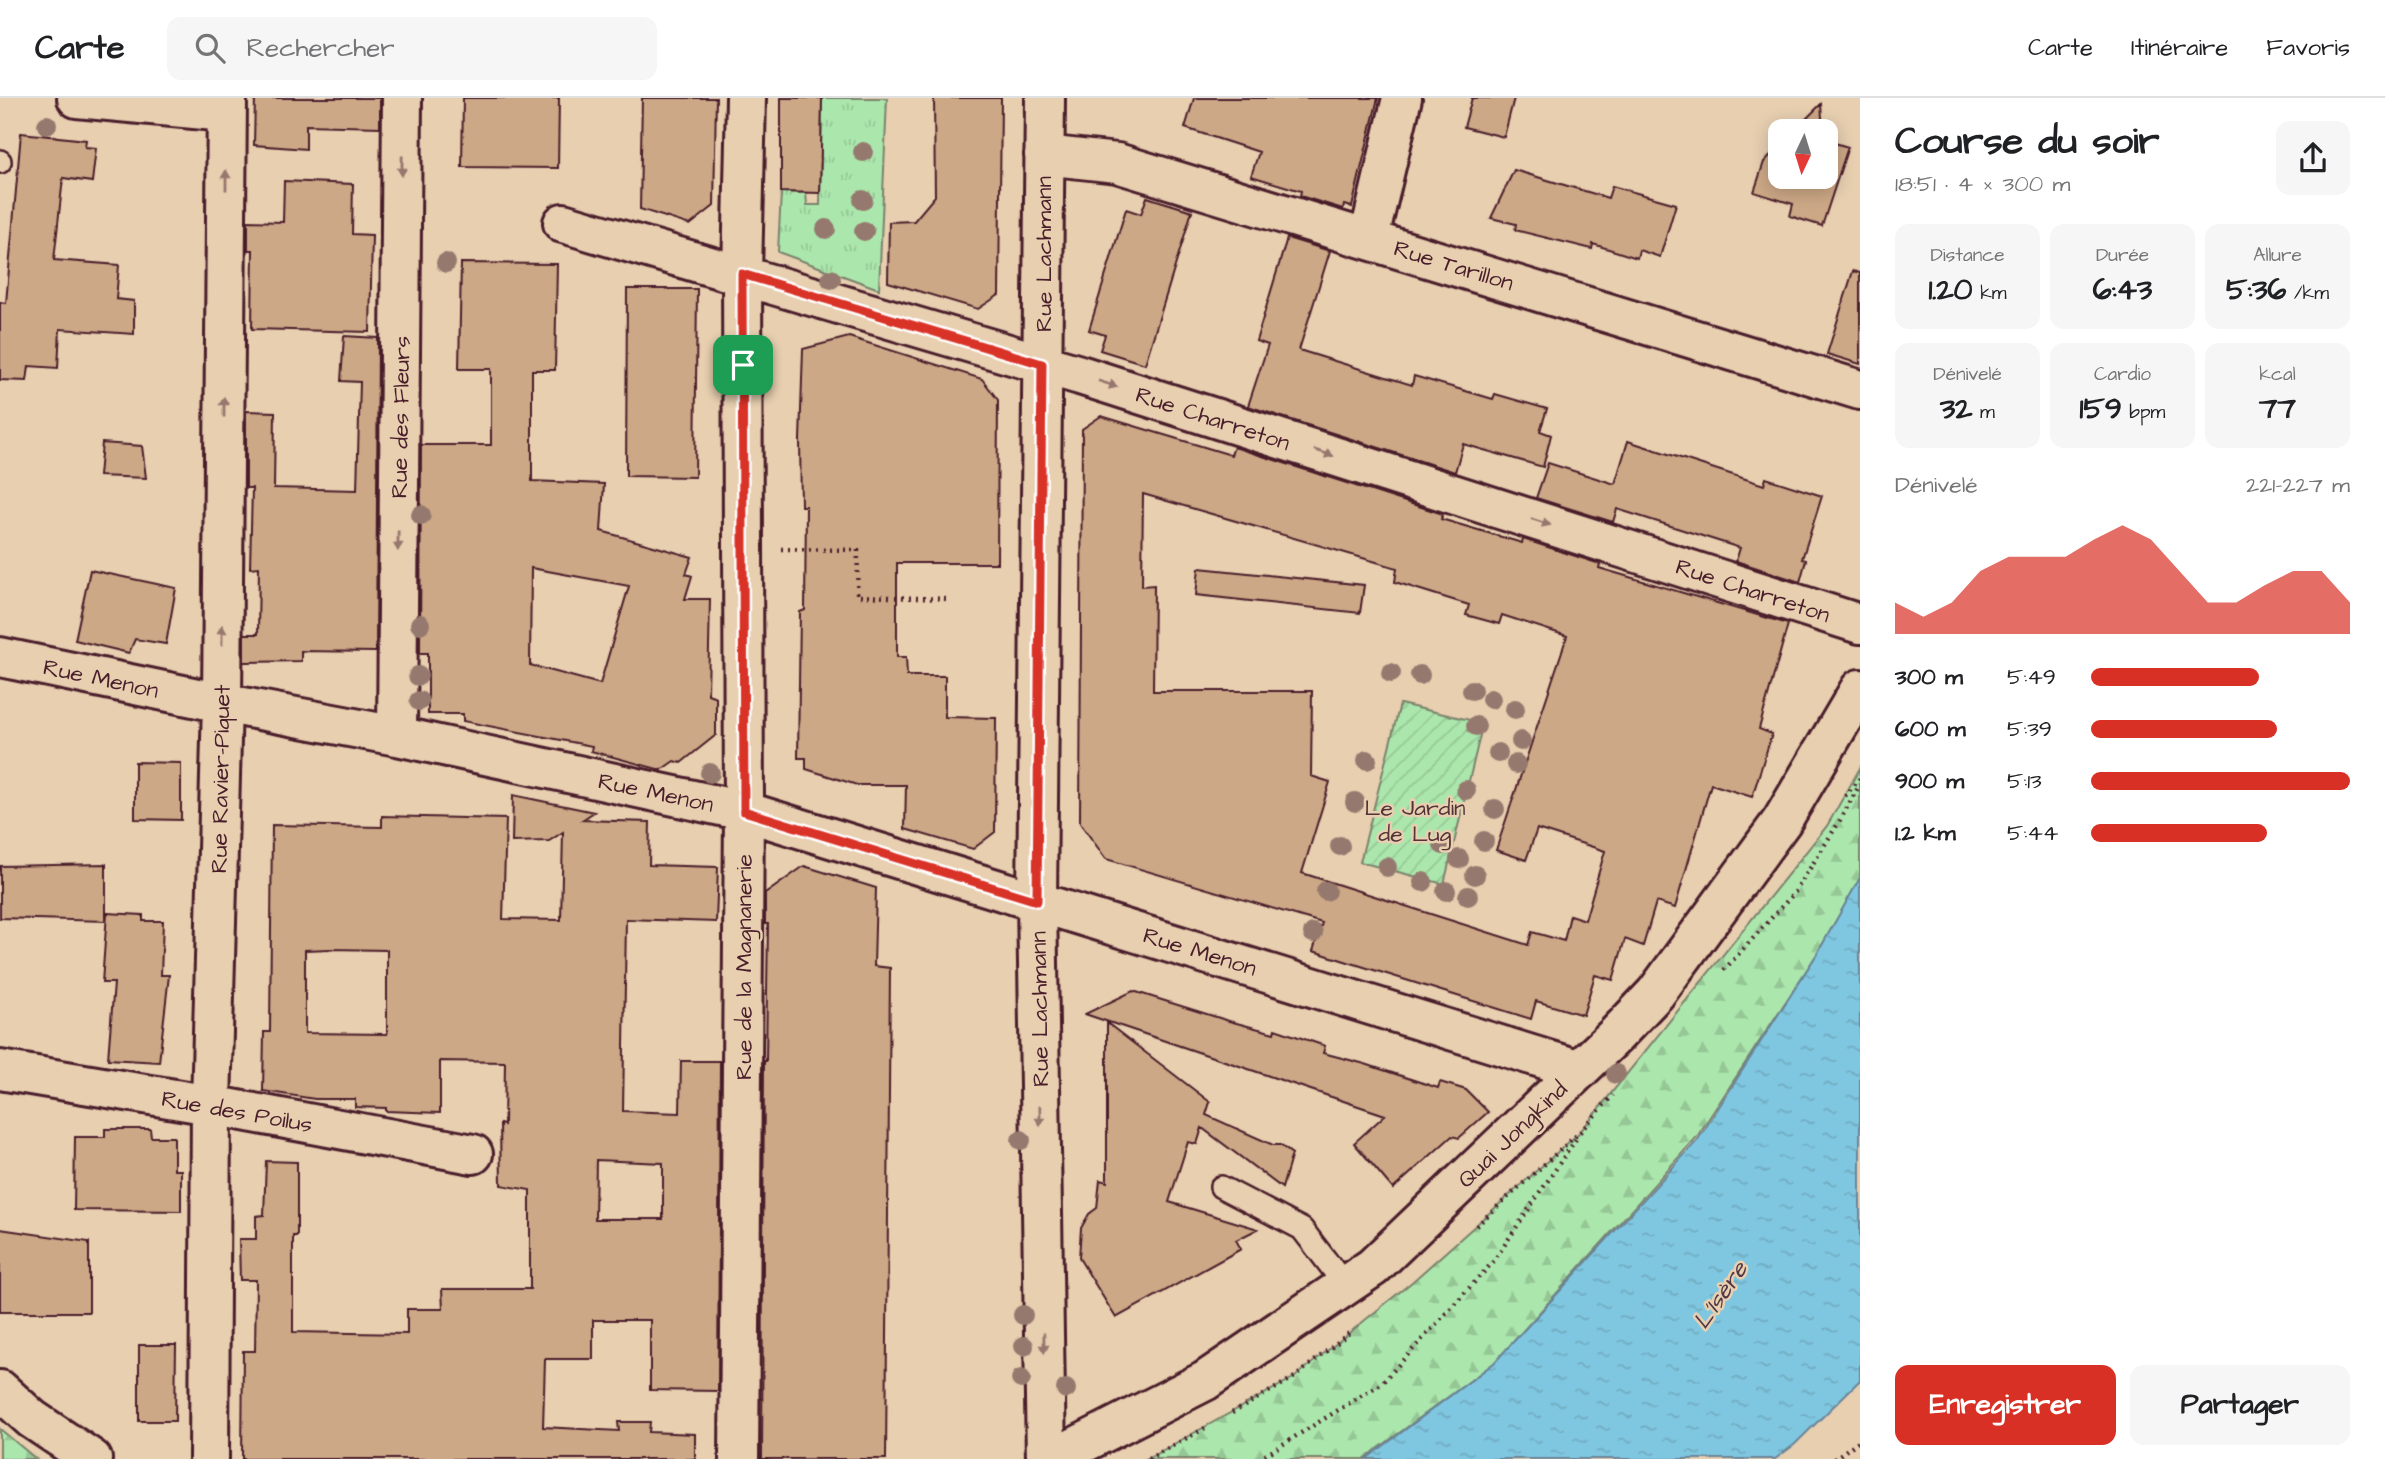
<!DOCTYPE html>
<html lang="fr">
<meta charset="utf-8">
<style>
:root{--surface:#fff;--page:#f6f6f6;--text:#202124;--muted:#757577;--line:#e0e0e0;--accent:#d93025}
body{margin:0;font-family:"Architects Daughter",sans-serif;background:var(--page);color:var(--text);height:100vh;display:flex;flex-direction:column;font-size:26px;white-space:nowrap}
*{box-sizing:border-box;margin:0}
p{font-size:23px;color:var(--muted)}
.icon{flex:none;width:38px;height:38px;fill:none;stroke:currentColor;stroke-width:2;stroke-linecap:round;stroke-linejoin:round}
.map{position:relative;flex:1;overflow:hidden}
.drawer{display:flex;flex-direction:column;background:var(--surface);width:525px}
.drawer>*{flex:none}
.needle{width:46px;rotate:184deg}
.buttons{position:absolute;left:1768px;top:21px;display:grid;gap:14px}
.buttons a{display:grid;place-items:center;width:70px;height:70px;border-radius:14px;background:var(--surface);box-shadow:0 4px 18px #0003;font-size:35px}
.pin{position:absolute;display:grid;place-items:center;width:60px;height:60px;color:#fff;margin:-30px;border-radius:14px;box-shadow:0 4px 10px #0006}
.round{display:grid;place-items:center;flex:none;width:74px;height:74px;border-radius:14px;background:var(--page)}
.head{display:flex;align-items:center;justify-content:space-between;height:119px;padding:0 35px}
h1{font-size:38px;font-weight:700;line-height:52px}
.stats{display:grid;grid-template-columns:repeat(3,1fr);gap:10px;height:119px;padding:7px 35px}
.stats div{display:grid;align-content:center;border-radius:14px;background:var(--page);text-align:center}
.stats b{font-size:30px;font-weight:700}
.stats small{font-size:19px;font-weight:400}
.stats p{font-size:19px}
.chart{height:196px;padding:14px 35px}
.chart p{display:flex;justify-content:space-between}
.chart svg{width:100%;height:126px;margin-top:7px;fill:var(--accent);opacity:.7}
.button{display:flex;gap:14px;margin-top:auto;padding:14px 35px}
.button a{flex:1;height:80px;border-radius:14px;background:var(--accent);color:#fff;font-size:28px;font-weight:700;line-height:80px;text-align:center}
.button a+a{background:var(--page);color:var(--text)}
ul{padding:0 35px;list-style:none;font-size:23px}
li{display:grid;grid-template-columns:112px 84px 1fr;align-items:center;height:52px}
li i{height:18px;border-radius:9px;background:var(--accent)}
header{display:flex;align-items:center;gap:42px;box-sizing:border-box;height:98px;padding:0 35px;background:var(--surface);border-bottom:2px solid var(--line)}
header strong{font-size:33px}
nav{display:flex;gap:38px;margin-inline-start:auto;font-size:24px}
.search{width:490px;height:63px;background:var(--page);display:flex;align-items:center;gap:18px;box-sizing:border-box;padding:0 24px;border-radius:14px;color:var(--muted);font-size:26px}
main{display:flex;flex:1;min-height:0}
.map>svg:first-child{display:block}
</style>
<header>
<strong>Carte</strong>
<div class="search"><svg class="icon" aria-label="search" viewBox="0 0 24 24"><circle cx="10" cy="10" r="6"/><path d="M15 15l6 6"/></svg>Rechercher</div>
<nav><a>Carte</a><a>Itinéraire</a><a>Favoris</a></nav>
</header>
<main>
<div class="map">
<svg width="1860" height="1361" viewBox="0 0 1860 1361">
<defs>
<pattern id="grass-tufts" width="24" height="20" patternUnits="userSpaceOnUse" patternTransform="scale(1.75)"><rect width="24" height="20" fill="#abe7ad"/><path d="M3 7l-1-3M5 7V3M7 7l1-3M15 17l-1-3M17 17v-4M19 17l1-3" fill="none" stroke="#95c695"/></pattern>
<pattern id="forest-firs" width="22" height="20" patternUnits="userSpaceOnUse" patternTransform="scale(1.75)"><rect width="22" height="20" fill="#abe7ad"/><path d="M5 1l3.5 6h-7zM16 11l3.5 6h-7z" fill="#95c695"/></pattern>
<pattern id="garden-furrows" width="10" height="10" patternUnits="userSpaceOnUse" patternTransform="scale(1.75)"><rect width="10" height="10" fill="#abe7ad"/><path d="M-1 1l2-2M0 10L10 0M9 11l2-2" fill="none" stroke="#95c695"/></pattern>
<pattern id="water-ripples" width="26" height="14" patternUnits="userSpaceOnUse" patternTransform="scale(1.75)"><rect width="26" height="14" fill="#7fc7e0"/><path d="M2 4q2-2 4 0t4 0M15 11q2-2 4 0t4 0" fill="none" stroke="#6faac0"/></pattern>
</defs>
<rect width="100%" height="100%" fill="#e7cfb0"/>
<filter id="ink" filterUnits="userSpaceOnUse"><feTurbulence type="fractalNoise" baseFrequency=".0143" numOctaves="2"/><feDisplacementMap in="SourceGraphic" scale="14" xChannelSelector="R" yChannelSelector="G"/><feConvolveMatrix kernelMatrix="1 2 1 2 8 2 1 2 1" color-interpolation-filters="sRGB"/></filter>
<g filter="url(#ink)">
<!-- grass -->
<path fill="url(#grass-tufts)" stroke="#7a836c" stroke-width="2" d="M822,0H887L879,191L778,154L781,94L806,95L807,107H820Z"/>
<!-- forest -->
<path fill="url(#forest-firs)" stroke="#7a836c" stroke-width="2" d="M1860,670V780L1817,856L1696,1040L1494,1265L1364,1361H1147L1295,1279L1412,1184L1580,1034L1827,728Z
M0,1331L36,1361H0Z"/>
<!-- garden -->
<path fill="url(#garden-furrows)" stroke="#7a836c" stroke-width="2" d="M1400,606L1483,625L1444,786L1360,764Z"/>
<!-- water -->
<path fill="url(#water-ripples)" stroke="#6a8498" stroke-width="2" d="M1860,780V1282L1794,1347L1775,1361H1366L1494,1265L1697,1043L1817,856Z"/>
<!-- building -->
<path fill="#cca886" stroke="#4a1f2b" stroke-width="2" fill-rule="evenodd" d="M255,0H380V29L306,27V51L254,47Z
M463,0H559L558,70L462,69Z
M642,0H716L714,108L690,127L640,111Z
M781,0H822L820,95L781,94Z
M934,0H1001L999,197L978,211L888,184L889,124L914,123L935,98Z
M1194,0H1378L1352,109L1344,107L1343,111L1300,98L1301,93L1251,78L1259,54L1185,30Z
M1472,0H1514L1504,39L1464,29Z
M1821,6L1823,33H1794Z
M21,35L86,42L85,49L96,50L92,84L63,80L54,162L119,167L116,201L134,203V236L60,231L58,270L29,268L27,283L0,282V204L6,205Z
M1825,42L1848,49L1822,128L1790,118L1793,106L1754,94L1764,64L1780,47V79H1825Z
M1514,72L1608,100L1612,88L1676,106L1660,159L1639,152L1637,160L1593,146L1592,151L1515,132L1516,126L1491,120Z
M284,83L353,86L352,136L372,137L370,234L252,231L253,152H248V123L283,124Z
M1147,99L1192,113L1145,266L1100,252L1105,237L1089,232L1126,111L1141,116Z
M1287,140L1330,153L1299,252L1412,287L1414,278L1493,301L1495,296L1547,311L1540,333L1551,337L1543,369L1463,346L1455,374L1248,308L1268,247L1256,243Z
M461,165L557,166L555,272H532V383L604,386L601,433L692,459L686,476L692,478L685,501H710L708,596L716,599V637L681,665L674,663L661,672L591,653L592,648L463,623V616H428V555H420L421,347H491V271H459ZM531,470L629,488L600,586L530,567Z
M1853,173L1860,175V266L1827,256Z
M627,191H697L695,379L626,378Z
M344,238L378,240L376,554L301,553V563L244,564V536H258L259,469L250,470L252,390H246V313L275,314L274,390L357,392L360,284L341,283Z
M849,239L982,281L998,302L997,465H897V559H906L907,578H945V619L996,620L995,734L973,751L905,731L906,687H857L806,671V660H798L800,514L805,512L806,408H801L800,342L803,251Z
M1101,318L1231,357L1234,349L1443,416L1441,421L1522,445L1523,441L1600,466L1599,470L1788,526L1759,631L1772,636L1752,699L1711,686L1675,810L1656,804L1643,848L1625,841L1613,882L1595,877L1583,917L1536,903L1531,921L1313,853L1322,825L1106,761L1080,725L1082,331ZM1143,396L1397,470L1395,484L1469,507L1466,517L1499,526L1502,517L1567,538L1496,752L1526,762L1537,731L1605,753L1585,822L1570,817L1564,843L1532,834L1528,847L1302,775L1330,684L1311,678L1312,593H1153L1154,487L1142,488Z
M1628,343L1764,387L1766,380L1822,398L1802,461L1806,462L1800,484L1736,463L1740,450L1617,411L1613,424L1536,400L1548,365L1615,386Z
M102,345L142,348L146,380L99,378Z
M1199,470L1364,487L1360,515L1196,497Z
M90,472L176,490L166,546L135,541L129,555L75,542Z
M135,664L181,665V722L135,721Z
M513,697L594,714L582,722L650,724L649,767L718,769L716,824L626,821L623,1013L680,1015L681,963H720L718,1293L650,1292V1222H593V1261H545L543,1329L619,1333L618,1324H650L649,1334L695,1336V1361H242L243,1253H255L256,1182H240L239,1141H256V1118L264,1117L266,1063L297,1064V1138H293V1234L407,1236V1211H443L442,1191H530V1092L501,1087L500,1026L504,1027L505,964L440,963V1015L386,1013V1010L355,1009V1001H315L263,993L264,934H270L272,727L382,729V718L506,721L503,821L561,822L563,734L549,743L512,744ZM330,851L387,852V936L305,935V852ZM596,1062L663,1065V1121H595Z
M106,766V823L0,820V768Z
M804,768L876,790L874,868L890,870L886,1361H762L764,963H766L768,826H765V796Z
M107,815L143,817V823H163L161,877H169L159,964L108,961L114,885H102Z
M1133,893L1229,923L1274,935L1275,931L1325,948L1323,955L1365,966L1438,990L1440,984L1466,992L1488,1014L1459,1040L1452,1038L1393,1091L1354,1045L1385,1017L1085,916Z
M1107,925L1210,1004L1206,1017L1273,1047H1280L1292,1056L1282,1090L1202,1030L1197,1046L1188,1044L1169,1104L1258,1131L1236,1142L1241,1151L1116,1220L1079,1160L1081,1130L1089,1116L1097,1110L1100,1082L1107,1084Z
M105,1031H150L151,1039H174V1072H181V1113L74,1112L75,1039H105Z
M0,1131L89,1144V1214H0Z
M139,1247H176L175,1323H139Z"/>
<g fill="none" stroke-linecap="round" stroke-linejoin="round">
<!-- lane casing -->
<g stroke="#4a1f2b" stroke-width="26">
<path id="lane" d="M0,64V63
M1221,1089L1302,1131L1345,1187"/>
</g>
<!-- street casing -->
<g stroke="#4a1f2b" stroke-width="44">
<path id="street" d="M77,0L226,14
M1045,0L1037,803L1046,1361
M1044,57L1117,65L1860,292
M563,125L1080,277L1860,526
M1369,140L1402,0
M0,559L222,605L397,638L744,713L1580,972
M397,638L402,0
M0,972L211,1007L473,1056
M0,1292L32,1321L92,1361
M209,1361L211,1007L222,605L227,0
M739,1361L744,713L742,176L746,0
M1052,1361L1205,1283L1373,1169L1615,938L1656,895L1782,723L1860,591"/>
</g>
<!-- path -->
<path stroke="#4a1f2b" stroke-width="4.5" stroke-dasharray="2 5" stroke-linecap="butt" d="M781,451L858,452L857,498L949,501
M1845,698L1860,680
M1724,872L1795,794L1839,724L1860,686
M1476,1128L1580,1034L1613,997
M1232,1315L1295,1279L1349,1235
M1148,1361L1209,1328
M1259,1361L1382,1285L1493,1164L1576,1041
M1834,1361L1860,1342"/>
<!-- lane -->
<use href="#lane" stroke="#e7cfb0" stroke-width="21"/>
<!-- street -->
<use href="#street" stroke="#e7cfb0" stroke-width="38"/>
</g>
<!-- trees -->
<g fill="#96796e">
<circle cx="47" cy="27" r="10"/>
<circle cx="863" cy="54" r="10"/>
<circle cx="863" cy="102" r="10"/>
<circle cx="826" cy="131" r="10"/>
<circle cx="864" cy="133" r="10"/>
<circle cx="446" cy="165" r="10"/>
<circle cx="831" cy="181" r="10"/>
<circle cx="421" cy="417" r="10"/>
<circle cx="420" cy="526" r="10"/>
<circle cx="1391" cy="575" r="10"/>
<circle cx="1420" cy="577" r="10"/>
<circle cx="418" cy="578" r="10"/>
<circle cx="1472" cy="592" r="10"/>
<circle cx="1491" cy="601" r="10"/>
<circle cx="419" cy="603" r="10"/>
<circle cx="1515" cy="611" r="10"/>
<circle cx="1476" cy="628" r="10"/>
<circle cx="1521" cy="643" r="10"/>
<circle cx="1498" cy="655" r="10"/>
<circle cx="1367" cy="662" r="10"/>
<circle cx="1516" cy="666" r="10"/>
<circle cx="710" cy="675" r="10"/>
<circle cx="1466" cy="692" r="10"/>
<circle cx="1355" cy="704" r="10"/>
<circle cx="1495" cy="711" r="10"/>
<circle cx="1484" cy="743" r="10"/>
<circle cx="1443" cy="747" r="10"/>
<circle cx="1340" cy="748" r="10"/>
<circle cx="1459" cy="761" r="10"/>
<circle cx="1387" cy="769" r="10"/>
<circle cx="1475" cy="777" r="10"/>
<circle cx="1423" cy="784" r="10"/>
<circle cx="1326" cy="793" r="10"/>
<circle cx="1446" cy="793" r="10"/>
<circle cx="1468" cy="798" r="10"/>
<circle cx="1313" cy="835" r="10"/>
<circle cx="1616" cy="976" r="10"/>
<circle cx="1021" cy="1042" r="10"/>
<circle cx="1023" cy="1217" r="10"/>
<circle cx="1024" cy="1248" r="10"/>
<circle cx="1021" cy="1281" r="10"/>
<circle cx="1066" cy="1291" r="10"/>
</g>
<!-- one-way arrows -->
<defs><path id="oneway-solid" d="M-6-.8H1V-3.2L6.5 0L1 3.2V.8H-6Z" transform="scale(1.75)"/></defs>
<g fill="#98776e">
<use href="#oneway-solid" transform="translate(402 68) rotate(91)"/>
<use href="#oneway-solid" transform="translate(226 82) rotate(-90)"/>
<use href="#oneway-solid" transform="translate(1108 286) rotate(18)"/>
<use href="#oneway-solid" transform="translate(224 309) rotate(-90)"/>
<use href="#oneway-solid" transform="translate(1324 355) rotate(18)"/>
<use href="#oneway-solid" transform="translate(1541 424) rotate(18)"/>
<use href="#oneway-solid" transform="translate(398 443) rotate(91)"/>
<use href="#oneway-solid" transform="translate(222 537) rotate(-90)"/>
<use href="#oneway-solid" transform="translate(1040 1018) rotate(89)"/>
<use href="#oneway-solid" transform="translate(1044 1245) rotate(89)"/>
</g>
</g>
<g fill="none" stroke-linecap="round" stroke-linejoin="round" filter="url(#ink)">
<!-- route casing -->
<g stroke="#fff" stroke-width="14">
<path id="route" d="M742,176L1042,266L1037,803L744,713Z"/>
</g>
<!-- route -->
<use href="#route" stroke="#d93025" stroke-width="9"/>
</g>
<g text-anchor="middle" stroke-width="5" stroke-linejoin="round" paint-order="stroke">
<!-- street labels -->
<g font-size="23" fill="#4a1f2b" stroke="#e7cfb0">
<text transform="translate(1043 156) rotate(-90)" y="8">Rue Lachmann</text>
<text transform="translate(1454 167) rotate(17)" y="8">Rue Tarillon</text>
<text transform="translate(400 319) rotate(-89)" y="8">Rue des Fleurs</text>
<text transform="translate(1213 320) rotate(18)" y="8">Rue Charreton</text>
<text transform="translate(1753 492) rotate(18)" y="8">Rue Charreton</text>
<text transform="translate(101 580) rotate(12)" y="8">Rue Menon</text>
<text transform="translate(220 681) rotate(-89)" y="8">Rue Ravier-Piquet</text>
<text transform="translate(656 694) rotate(12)" y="8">Rue Menon</text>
<text transform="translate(1200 853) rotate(17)" y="8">Rue Menon</text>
<text transform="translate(743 869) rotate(-90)" y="8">Rue de la Magnanerie</text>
<text transform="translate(1039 911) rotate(-91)" y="8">Rue Lachmann</text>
<text transform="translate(237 1013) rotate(10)" y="8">Rue des Poilus</text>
<text transform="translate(1512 1036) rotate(-44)" y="8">Quai Jongkind</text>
</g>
<!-- park labels -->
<g font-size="23" fill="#543338" stroke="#e7cfb0">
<text x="1415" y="717">Le Jardin<tspan x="1415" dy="26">de Lug</tspan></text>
</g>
<!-- water labels -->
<g font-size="24" font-style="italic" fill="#523846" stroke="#e7cfb0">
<text transform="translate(1720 1197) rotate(-55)" y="8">L'Isère</text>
</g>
</g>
</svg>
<div class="buttons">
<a><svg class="needle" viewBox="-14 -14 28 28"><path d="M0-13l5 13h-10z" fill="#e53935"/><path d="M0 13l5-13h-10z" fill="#757577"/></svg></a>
</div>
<div class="pin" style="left:743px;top:267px;background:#1e9e55"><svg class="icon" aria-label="arrive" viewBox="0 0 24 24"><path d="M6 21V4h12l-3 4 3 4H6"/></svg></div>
</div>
<section class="drawer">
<div class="head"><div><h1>Course du soir</h1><p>18:51 · 4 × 300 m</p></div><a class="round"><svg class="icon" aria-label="share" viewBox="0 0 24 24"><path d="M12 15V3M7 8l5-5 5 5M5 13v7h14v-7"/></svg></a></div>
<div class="stats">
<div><p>Distance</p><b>1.20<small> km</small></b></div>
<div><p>Durée</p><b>6:43</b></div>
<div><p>Allure</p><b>5:36<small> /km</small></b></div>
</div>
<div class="stats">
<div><p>Dénivelé</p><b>32<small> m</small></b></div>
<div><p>Cardio</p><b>159<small> bpm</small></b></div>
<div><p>kcal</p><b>77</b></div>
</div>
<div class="chart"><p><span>Dénivelé</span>221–227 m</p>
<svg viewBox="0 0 160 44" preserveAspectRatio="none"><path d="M0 44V33L10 38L20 33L30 22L40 17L50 17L60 17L70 11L80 6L90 11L100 22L110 33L120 33L130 27L140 22L150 22L160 33V44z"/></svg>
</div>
<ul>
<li><b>300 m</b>5:49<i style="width:65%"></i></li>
<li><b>600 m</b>5:39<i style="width:72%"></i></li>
<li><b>900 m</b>5:13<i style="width:100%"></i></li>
<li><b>1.2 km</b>5:44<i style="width:68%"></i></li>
</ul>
<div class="button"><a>Enregistrer</a><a>Partager</a></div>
</section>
</main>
